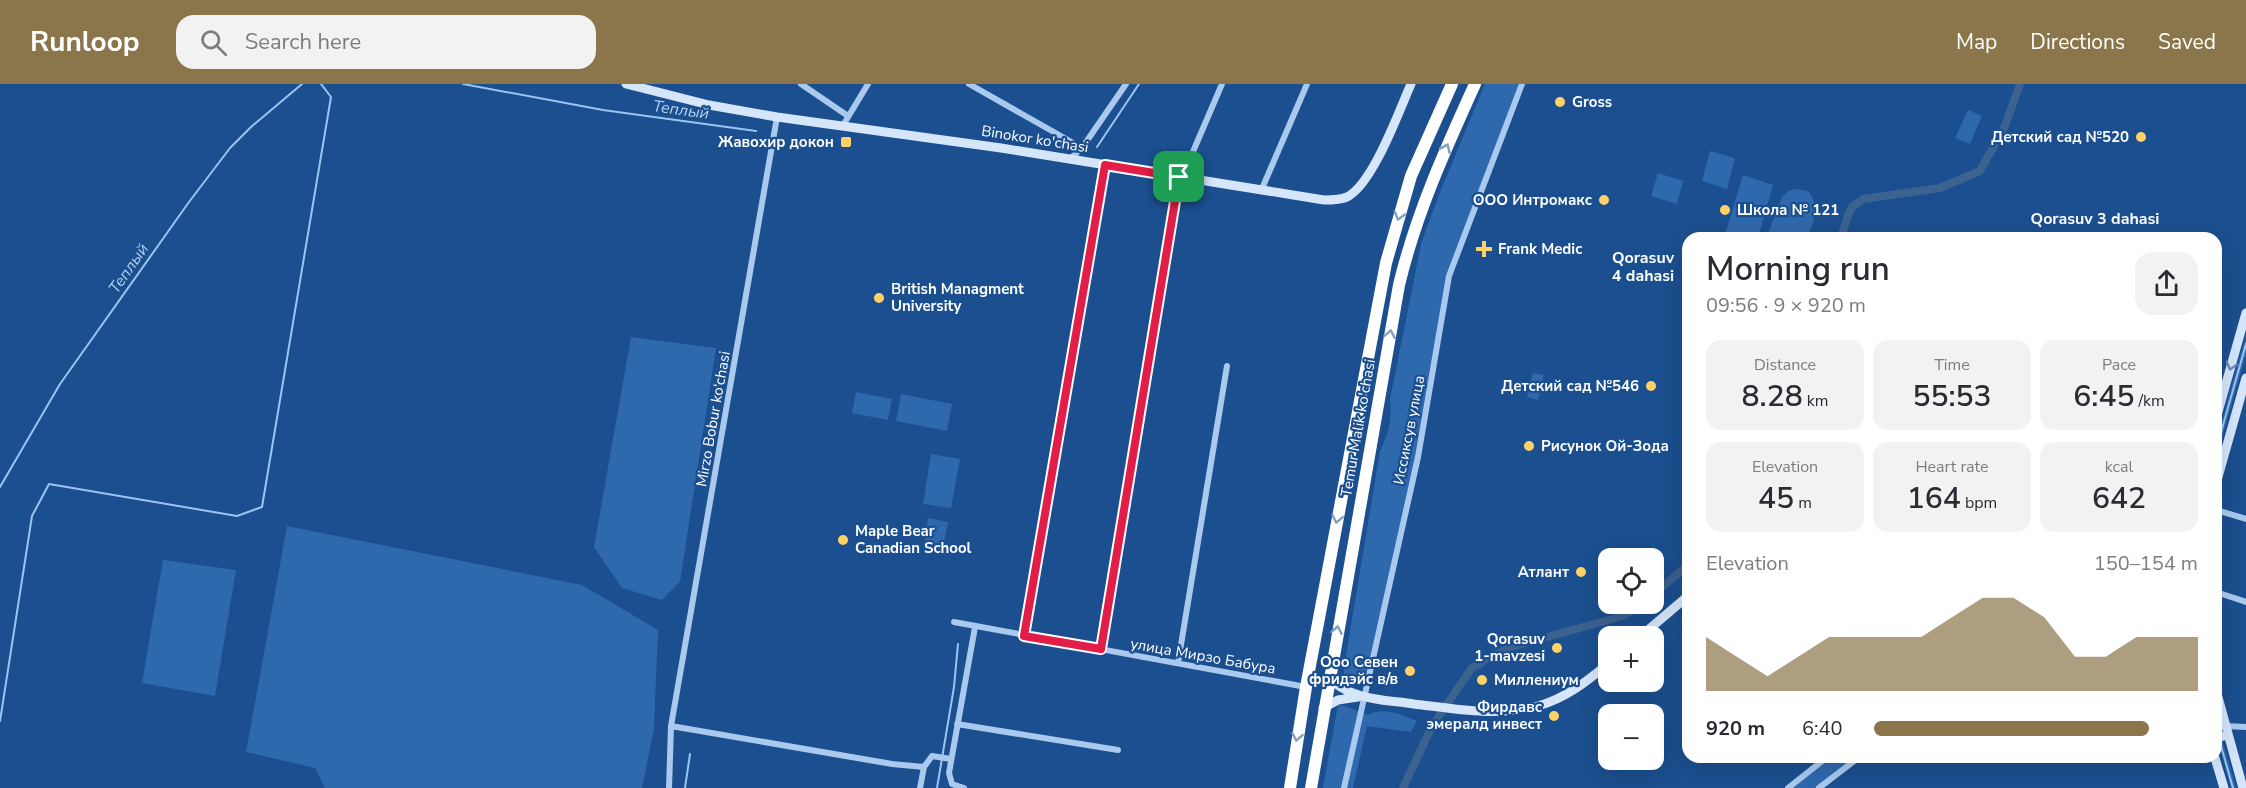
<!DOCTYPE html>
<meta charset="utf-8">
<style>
:root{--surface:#fff;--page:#f2f2f3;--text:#2b2b33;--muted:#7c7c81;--accent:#8a764a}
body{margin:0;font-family:"Nunito Sans",sans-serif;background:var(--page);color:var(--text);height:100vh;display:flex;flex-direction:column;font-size:22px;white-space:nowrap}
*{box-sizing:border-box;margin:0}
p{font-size:20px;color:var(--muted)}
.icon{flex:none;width:33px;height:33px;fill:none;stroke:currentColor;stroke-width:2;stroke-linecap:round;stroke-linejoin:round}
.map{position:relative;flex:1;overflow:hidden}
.panel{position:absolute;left:1682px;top:148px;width:540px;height:531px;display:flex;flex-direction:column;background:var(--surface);border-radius:18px;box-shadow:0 6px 24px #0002}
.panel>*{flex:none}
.tools{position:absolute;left:1598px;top:464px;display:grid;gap:12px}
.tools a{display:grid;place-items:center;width:66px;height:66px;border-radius:12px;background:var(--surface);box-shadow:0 6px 24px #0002;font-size:30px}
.pin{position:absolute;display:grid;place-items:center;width:51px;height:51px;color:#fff;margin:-26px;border-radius:12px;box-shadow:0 3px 9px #0006}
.round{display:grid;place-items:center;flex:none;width:63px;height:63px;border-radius:18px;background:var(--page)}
.headline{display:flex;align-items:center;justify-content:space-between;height:102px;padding:0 24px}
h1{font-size:33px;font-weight:600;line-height:45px}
.figures{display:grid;grid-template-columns:repeat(3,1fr);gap:9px;height:102px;padding:6px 24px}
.figures div{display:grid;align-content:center;border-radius:15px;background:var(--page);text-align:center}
.figures b{font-size:30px;font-weight:600}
.figures small{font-size:16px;font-weight:400}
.figures p{font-size:16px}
.chart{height:168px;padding:12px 24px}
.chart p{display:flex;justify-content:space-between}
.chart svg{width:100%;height:108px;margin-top:6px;fill:var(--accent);opacity:.7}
ul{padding:0 24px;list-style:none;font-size:20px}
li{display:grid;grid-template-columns:96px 72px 1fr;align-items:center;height:45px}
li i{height:15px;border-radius:8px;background:var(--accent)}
header{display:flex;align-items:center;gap:36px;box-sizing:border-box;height:84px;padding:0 30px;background:var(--accent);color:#fff}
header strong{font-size:28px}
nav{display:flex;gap:33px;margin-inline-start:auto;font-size:21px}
.search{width:420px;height:54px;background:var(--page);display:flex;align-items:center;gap:15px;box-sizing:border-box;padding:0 21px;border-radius:18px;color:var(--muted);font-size:22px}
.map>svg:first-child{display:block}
</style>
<header>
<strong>Runloop</strong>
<div class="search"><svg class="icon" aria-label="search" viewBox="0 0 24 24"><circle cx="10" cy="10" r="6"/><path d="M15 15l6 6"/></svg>Search here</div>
<nav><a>Map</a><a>Directions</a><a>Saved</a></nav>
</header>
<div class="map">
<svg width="2246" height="704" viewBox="0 0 2246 704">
<rect width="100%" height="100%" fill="#1b4f8f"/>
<!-- green -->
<path fill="#2e69ad" d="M1485,0H1521L1456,171L1418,373L1370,589L1363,599L1344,596V584L1380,367C1389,349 1392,335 1390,315L1421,160L1438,113Z
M1968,26L1982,32L1970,60L1955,54Z
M1710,67L1735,74L1727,105L1702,97Z
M1658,89L1683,97L1677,120L1651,112Z
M1743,91L1773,101L1758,154H1724Z
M1794,105L1808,107C1821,124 1814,137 1807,154H1766L1782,113L1787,108Z
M2246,251V270L2216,376V357Z
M631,253L716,264L680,498L662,516L622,504L594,463Z
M1533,289L1544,291L1538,316L1527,313Z
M856,308L892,315L888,336L852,329Z
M901,310L952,320L947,347L896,337Z
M931,370L960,375L951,424L923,420Z
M928,434L948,438L942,471L923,468Z
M287,442L582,501L658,546L654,644L642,704H325L315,684L246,668Z
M163,476L236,486L215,612L142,599Z
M1338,621C1350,622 1357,628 1368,631C1384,622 1402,631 1417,637L1411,648L1367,642L1353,704H1323Z
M2219,644L2236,704H2231L2216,650V645Z
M1826,674H1858L1819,704H1788Z"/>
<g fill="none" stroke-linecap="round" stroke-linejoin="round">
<!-- stream -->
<path stroke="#9cc4f0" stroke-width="2" d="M463,0L603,26L756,47
M1097,63L1139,0
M2216,366L2246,260
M0,403L60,300L189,118L230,64L251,43L302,0
M0,637L32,432L49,400L237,432L262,423L331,13L321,0
M2219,655L2233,704
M685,704L690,670
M937,704L954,603L958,560"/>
<!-- canal -->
<path stroke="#3c6290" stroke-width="8" d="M1841,154L1849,129L1852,123L1863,115L1940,104L1980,87L2005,42L2020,0
M1653,511L1688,481
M1403,704L1431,644L1471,585L1490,573L1511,563L1623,532L1643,519"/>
<!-- street -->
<path stroke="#a9c9ee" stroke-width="6" d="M801,0L848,32
M969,0L1082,64
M842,43L868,0
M1070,75L1082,64L1126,0
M1185,94L1186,84L1222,0
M1261,107L1307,0
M2216,426L2246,435
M2216,508L2246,518
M954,538L1306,603
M1024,552L1105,81
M1101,565L1179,93
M1178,579L1227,282
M957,640L1118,666
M671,642L892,680L924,683L932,672L951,675
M2225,642L2246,643
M669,704L671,642L777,33
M920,704L924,683
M964,704L952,700L949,689L975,543
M1344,704L1418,373L1449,192L1522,0
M1788,704L1826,674
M1819,704L1858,674"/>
<!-- secondary -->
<path stroke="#d6e6fa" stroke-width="9" d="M626,0L709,21L777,33L1001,64L1324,116C1332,116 1340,116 1347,113C1373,100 1399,27 1411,0
M2216,335L2246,229
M2216,400L2246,294
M1641,552L1688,512
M1329,593C1336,601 1345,607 1356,610C1374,617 1395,617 1414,620C1455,625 1497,633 1538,622C1566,614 1586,598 1608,580
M2216,606L2243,704
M1323,624L1338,616L1358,613
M2216,654L2228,651
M2215,674L2224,704"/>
<!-- highway -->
<path stroke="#fff" stroke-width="12" d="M1290,704L1306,603L1386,179L1411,92L1452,0
M1311,704L1399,201C1416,130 1445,66 1475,0"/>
</g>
<!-- one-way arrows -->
<defs><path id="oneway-chevron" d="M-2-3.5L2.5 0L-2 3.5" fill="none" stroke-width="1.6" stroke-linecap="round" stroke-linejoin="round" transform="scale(1.5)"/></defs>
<g stroke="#829ec1">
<use href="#oneway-chevron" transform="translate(1446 64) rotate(-66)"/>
<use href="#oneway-chevron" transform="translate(1399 132) rotate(106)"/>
<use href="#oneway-chevron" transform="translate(1390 250) rotate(-80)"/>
<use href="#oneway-chevron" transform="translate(1337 435) rotate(101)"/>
<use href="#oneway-chevron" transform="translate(1337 546) rotate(-80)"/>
<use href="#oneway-chevron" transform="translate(1297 653) rotate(100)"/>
</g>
<use stroke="#668bba" href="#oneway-chevron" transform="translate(2231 282) rotate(106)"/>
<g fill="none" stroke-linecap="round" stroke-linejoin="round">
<!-- route casing -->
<g stroke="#fff" stroke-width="12">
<path id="route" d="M1105,81L1179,93L1101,565L1024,552Z"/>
</g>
<!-- route -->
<use href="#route" stroke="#e11d48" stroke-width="8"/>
</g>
<!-- markers -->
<g fill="#ffd166" stroke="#1b4f8f" stroke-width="2">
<circle cx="1560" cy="18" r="6"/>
<circle cx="2141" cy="53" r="6"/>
<rect x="840" y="52" width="12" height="12" rx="3"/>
<circle cx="1604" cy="116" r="6"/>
<circle cx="1725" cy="126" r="6"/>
<path d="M1481 156h6v6h6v6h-6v6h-6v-6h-6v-6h6z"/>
<circle cx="879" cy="214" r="6"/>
<circle cx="1651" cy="302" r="6"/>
<circle cx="1529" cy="362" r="6"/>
<circle cx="843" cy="456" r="6"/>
<circle cx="1581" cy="488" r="6"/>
<circle cx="1557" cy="564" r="6"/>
<circle cx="1410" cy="587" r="6"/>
<circle cx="1482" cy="596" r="6"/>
<circle cx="1554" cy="632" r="6"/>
</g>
<g text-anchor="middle" stroke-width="4.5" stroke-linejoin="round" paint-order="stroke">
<!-- poi labels -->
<g font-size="15" font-weight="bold" fill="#fff" stroke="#1b4f8f" text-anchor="end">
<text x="1572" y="23" text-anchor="start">Gross</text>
<text x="2129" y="58">Детский сад №520</text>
<text x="834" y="63">Жавохир докон</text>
<text x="1592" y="121">ООО Интромакс</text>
<text x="1737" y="131" text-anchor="start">Школа № 121</text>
<text x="1498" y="170" text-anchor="start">Frank Medic</text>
<text x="891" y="210" text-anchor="start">British Managment<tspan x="891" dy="17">University</tspan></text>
<text x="1639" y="307">Детский сад №546</text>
<text x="1541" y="367" text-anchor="start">Рисунок Ой-Зода</text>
<text x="855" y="452" text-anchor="start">Maple Bear<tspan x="855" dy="17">Canadian School</tspan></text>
<text x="1569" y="493">Атлант</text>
<text x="1545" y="560">Qorasuv<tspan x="1545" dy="17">1-mavzesi</tspan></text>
<text x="1398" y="583">Ооо Севен<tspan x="1398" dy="17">фридэйс в/в</tspan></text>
<text x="1494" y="601" text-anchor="start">Миллениум</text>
<text x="1542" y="628">Фирдавс<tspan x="1542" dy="17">эмералд инвест</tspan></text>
</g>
<!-- street labels -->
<g font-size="15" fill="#fff" stroke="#1b4f8f">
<text transform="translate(1035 55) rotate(9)" y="5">Binokor ko'chasi</text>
<text transform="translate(713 335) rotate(-80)" y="5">Mirzo Bobur ko‘chasi</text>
<text transform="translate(1358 344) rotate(-80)" y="5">Temur Malik ko'chasi</text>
<text transform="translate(1409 346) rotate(-79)" y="5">Иссиксув улица</text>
<text transform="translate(1203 572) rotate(10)" y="5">улица Мирзо Бабура</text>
</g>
<!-- water labels -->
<g font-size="16" font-style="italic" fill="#b5d3f5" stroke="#1b4f8f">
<text transform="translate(681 25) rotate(8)" y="6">Теплый</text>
<text transform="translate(128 184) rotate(-55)" y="6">Теплый</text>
</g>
<!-- neighbourhood labels -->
<g font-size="16" font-weight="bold" fill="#fff" stroke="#1b4f8f">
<text x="2095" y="140">Qorasuv 3 dahasi</text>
<text x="1643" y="179">Qorasuv<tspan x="1643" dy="18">4 dahasi</tspan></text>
</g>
</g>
</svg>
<div class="tools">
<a><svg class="icon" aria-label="locate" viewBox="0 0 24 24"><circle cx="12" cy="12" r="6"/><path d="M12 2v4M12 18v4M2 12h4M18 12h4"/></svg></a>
<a>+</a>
<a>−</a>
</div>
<div class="pin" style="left:1179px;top:93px;background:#1e9e55"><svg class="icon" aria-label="arrive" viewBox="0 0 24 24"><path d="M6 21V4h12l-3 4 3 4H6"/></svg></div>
<section class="panel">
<div class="headline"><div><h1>Morning run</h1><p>09:56 · 9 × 920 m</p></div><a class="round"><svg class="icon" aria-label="share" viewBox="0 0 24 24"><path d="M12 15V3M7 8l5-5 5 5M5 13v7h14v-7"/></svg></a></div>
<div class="figures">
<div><p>Distance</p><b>8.28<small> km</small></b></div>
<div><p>Time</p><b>55:53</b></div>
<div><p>Pace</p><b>6:45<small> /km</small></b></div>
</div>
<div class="figures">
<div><p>Elevation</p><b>45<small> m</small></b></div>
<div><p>Heart rate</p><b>164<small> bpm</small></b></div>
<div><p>kcal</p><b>642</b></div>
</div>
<div class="chart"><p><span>Elevation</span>150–154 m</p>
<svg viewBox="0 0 160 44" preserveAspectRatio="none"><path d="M0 44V22L10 30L20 38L30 30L40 22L50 22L60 22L70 22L80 14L90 6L100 6L110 14L120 30L130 30L140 22L150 22L160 22V44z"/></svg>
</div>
<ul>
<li><b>920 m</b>6:40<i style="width:85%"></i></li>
</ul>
</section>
</div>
